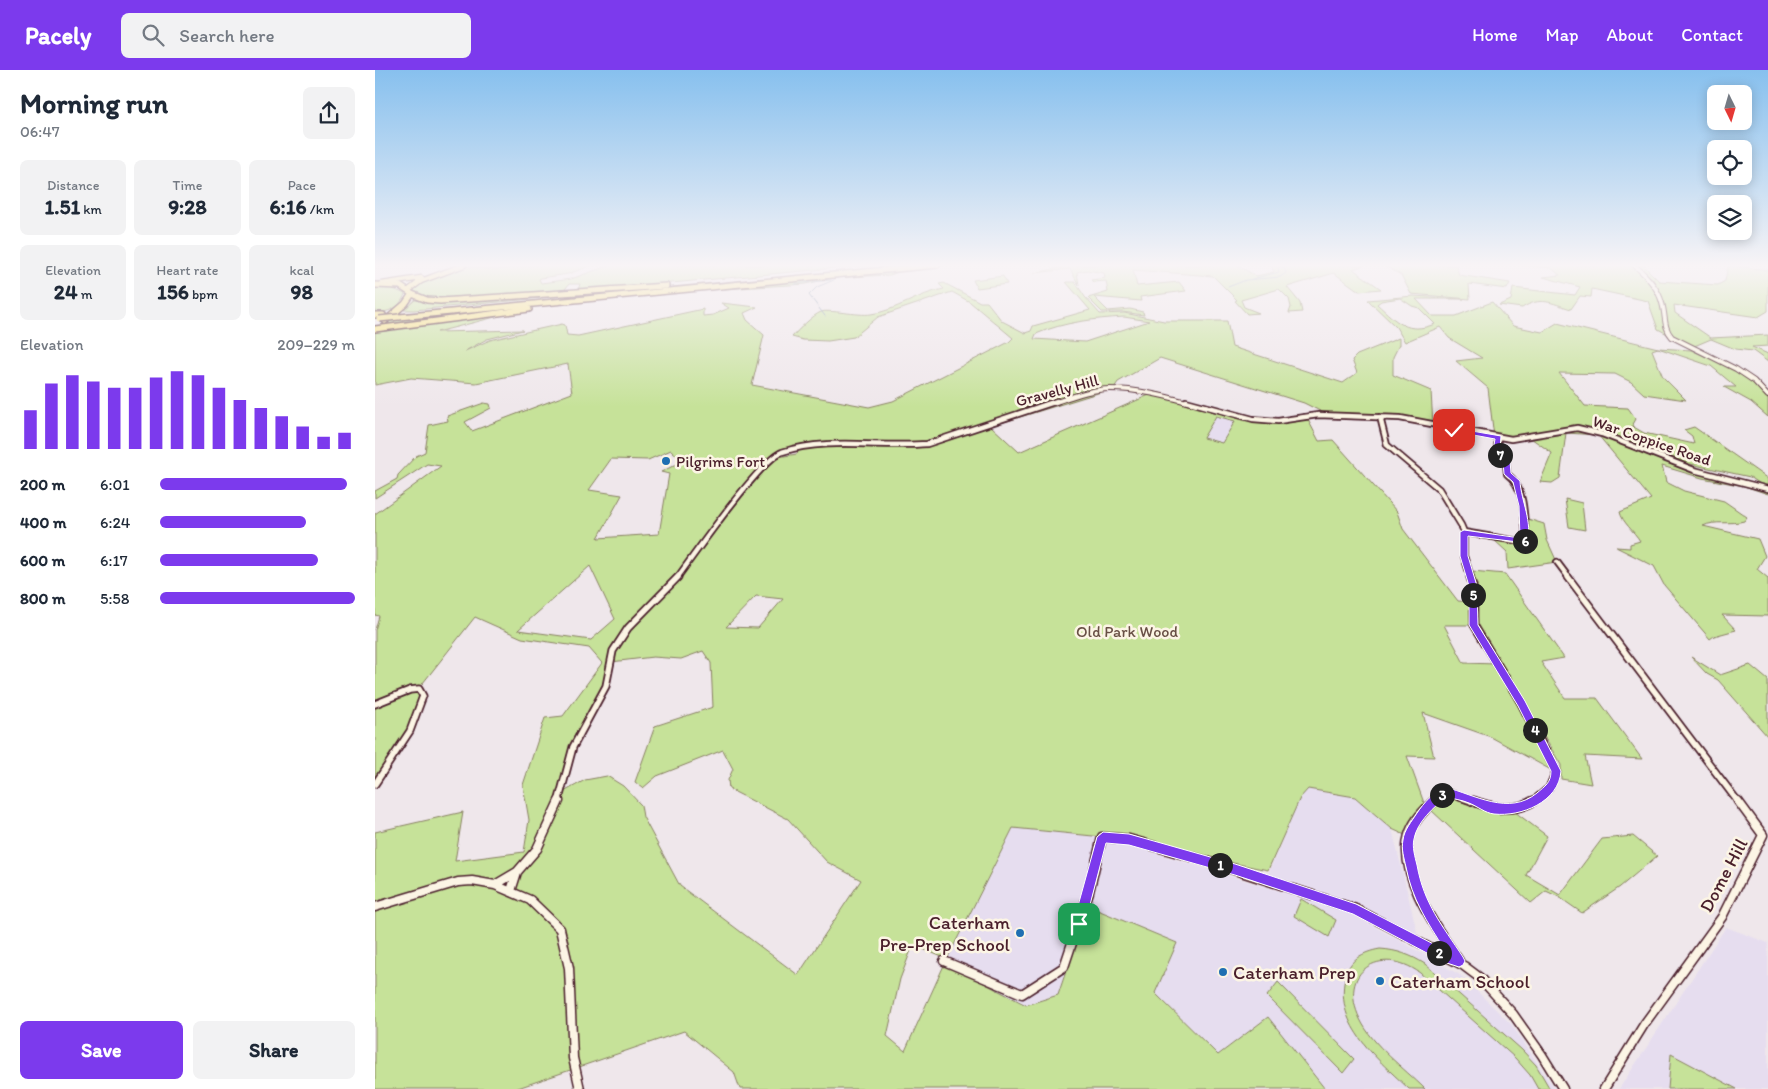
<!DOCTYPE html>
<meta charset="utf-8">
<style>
:root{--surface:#fff;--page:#f2f2f3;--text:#1f2937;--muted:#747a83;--accent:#7c3aed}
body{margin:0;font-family:Itim,sans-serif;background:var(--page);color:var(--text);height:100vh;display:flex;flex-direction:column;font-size:19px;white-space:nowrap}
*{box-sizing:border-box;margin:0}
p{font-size:16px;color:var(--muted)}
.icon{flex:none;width:28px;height:28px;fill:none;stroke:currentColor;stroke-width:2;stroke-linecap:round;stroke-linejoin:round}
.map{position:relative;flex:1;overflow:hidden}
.sheet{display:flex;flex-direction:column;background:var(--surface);width:375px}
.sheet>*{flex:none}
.needle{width:32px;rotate:175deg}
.tools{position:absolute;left:1332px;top:15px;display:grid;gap:10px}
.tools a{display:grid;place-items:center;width:45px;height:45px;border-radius:8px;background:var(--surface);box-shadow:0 2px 12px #0003;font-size:25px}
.pin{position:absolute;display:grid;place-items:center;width:42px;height:42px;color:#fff;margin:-21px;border-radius:10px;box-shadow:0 2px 8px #0006}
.km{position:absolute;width:25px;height:25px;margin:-12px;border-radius:50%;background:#222;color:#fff;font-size:14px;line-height:25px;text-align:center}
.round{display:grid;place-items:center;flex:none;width:52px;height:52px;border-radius:8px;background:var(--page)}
.headline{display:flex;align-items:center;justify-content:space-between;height:85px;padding:0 20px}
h1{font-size:28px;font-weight:700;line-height:38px}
.metrics{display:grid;grid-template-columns:repeat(3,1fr);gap:8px;height:85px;padding:5px 20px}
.metrics div{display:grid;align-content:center;border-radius:8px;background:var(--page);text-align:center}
.metrics b{font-size:21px;font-weight:700}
.metrics small{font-size:14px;font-weight:400}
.metrics p{font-size:14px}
.chart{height:140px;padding:10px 20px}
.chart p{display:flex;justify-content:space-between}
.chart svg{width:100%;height:90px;margin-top:5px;stroke:var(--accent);stroke-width:6}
.action{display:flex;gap:10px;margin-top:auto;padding:10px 20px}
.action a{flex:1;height:58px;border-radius:8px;background:var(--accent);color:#fff;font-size:20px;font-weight:700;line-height:58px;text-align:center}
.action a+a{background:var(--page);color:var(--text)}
ul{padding:0 20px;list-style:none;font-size:16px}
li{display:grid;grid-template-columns:80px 60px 1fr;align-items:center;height:38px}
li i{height:12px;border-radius:6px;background:var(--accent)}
header{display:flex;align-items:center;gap:30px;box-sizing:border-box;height:70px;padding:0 25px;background:var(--accent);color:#fff}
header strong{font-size:24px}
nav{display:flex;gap:28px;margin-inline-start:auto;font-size:18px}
.search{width:350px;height:45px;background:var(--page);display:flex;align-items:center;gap:12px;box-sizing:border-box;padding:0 18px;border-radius:8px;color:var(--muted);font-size:19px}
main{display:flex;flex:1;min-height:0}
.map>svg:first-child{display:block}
</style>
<header>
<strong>Pacely</strong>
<div class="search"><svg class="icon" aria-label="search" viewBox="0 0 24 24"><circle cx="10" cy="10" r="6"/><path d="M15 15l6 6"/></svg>Search here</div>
<nav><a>Home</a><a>Map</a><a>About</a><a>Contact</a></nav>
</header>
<main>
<section class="sheet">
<div class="headline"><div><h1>Morning run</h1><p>06:47</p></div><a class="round"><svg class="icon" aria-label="share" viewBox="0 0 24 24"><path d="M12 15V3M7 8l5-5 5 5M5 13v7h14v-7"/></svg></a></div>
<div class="metrics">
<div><p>Distance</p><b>1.51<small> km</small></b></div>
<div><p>Time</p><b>9:28</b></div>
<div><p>Pace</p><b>6:16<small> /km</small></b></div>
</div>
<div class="metrics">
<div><p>Elevation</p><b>24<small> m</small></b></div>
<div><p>Heart rate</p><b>156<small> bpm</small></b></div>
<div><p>kcal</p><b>98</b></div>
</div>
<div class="chart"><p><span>Elevation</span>209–229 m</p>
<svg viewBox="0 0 160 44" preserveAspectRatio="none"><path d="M5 44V25M15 44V12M25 44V8M35 44V11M45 44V14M55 44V14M65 44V9M75 44V6M85 44V8M95 44V14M105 44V20M115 44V24M125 44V28M135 44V33M145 44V38M155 44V36"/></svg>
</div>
<ul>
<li><b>200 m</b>6:01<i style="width:96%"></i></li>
<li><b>400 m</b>6:24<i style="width:75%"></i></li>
<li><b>600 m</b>6:17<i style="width:81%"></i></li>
<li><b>800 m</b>5:58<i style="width:100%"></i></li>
</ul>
<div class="action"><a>Save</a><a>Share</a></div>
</section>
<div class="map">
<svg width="1393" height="1019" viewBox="0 0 1393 1019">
<rect width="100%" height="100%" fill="#efe7eb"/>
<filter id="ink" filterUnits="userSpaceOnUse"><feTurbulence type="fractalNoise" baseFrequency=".02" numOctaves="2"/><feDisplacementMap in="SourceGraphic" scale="10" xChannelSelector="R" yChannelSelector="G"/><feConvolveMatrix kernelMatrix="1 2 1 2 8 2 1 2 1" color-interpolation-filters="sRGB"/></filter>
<g filter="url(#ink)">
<!-- built -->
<path fill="#e6ddef" d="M93,195H160L120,200L91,196Z
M841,346L861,351L846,373L827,368Z
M933,719L980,727L1017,759L1043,866L983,834L893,804L925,727Z
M638,758L727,767L974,842L1085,905L1136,954L1180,1019H950L893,947L843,985L780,923L801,873L713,836L683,925L651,935L570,893Z
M1351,857L1393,873V1019H1244Z"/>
<!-- green -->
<path fill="#c6e299" stroke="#888062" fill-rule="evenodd" d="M160,195H218L193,204L166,208L164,209L166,213L196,209L235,195H494L241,218L203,220L205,214H194L188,222L76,229L53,228L39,221L40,216L47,211L91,196L120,200Z
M678,195H862L881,206L899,202L896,195H990L978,199L1006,219L984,221L959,203L912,217L925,233L927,242L914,243L916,237L914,229L904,219L866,230L869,237L884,243L872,244L860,231L862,230L838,206L758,200L762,216L804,212L811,221L765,227L766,231L719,227L733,241L755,239L768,242L769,245L747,242H727L713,228L733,222L731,211L718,212L716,210L730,208L729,203L712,200L702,202L704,215L695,199L659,203L688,197Z
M1008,195H1081L1084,205L1135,213L1132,219L1094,214L1095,229L1036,224L1026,205Z
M1147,195H1256C1269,206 1279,216 1285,232L1290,234L1278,209L1261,195H1268L1284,211L1343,215L1350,211L1353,195L1393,200V241L1383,247L1299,235L1300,243L1336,268L1393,265V276L1377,277L1393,284V292L1378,281L1360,279L1336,269L1317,277L1283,259L1273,231L1217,219L1216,227L1205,226L1196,239C1176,233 1166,226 1147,238L1124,235L1136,230L1138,218L1200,225L1205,217L1168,207L1185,205L1176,198Z
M526,201L515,205L456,208L431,214L349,219L354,218Z
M628,206L632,214L602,218L598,210Z
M691,212H700L710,227L725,244L749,243L789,251H852L857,277L968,313L982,303L977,290L982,285L1024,268V275L1018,287V305L1056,321L1058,356L1025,348L951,344L929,333L785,288L743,312L739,318L616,356L644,382L781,322L866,345L907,352L932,348L944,371L958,370L1022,442L1028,459L1083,531L1099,532V555H1069L1089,593L1121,594L1176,700L1116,667L1048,643L1059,687L1032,686L1049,733L1030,765L1017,759L980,727L933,719L925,728L893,800L728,767L638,758L572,889L538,875L525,909L512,966L530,981L570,893L651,935L683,925L713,836L802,873L780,923L843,985L893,947L950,1019H365L359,1002L309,961L140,1019H0V762L88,742L80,791L149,782L154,750L148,715L170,648L188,646L227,593L214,578L147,568L100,547L44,618L48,626L35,661L0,716V560L4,546L0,545V444L66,396L52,394L0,428V421L22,409L23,405L41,386L50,382L54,355L73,351L72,346L109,333L115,334L116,338L90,352L97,361L197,323L193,294L101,313L36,308L0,315V261L136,243L62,262L148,260L112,269L90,281L115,270L187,254L190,255L192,265L203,266L328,239V246L338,245L354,238L346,233L382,237L369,243L372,250L389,265L377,315L494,337L518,331L634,272L638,268L595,232L577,222L503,247L479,267L453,271L428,270L417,267C423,260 438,245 446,242C452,239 484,246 496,244C521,241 544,223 569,219L564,214L569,213L605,232H612L627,251L650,263L656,261L658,256L715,240ZM749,247L774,251L710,272L659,269L661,264C689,252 718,249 749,247ZM841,346L860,351L847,373L828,368ZM495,373L494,377L425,378L422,384L403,387L400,384L412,379ZM296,380L308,391L286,402L294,404L284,464L223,468L247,425L214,420L236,389L273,390ZM215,496L240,549L216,570L143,560ZM381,526L408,529L383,558L351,557ZM328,581L336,593L338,637L280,656L260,712L268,718L282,706L348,680L358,699L353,710L354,719L413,749L452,792L486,810L423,905L305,816L268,747L266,735L248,716L232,706L210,710L187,723L198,677L231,616L236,592L278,587L306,589Z
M0,217L16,218L30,224C24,239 14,242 0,243Z
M220,223L39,240H29L40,230L54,232Z
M1038,226L1089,229H1041L1057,246H1081L1117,232L1138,256L1167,262L1182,253L1283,278L1316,280L1354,297L1380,313L1393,326V347L1376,332L1349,317H1361L1336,296L1283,278L1277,280L1288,307L1311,330L1269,324L1256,312L1240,304L1184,303L1210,336L1253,338L1261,349L1257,356L1269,363L1319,374L1317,366L1309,360L1319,357L1393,409V419L1375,407L1311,393L1278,379L1282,386L1393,421V424L1369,416L1327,408L1287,396L1291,412L1309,421L1349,431L1372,447L1369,451C1355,455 1340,450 1328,456L1383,469L1390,486L1382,499L1393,508V546L1347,545L1361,560L1339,566L1335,569L1289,515L1279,496L1241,477L1255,478V474L1265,471C1259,461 1247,452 1245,442L1276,429L1223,365L1191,363L1185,408L1177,413L1165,412L1177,383L1153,366L1136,369L1119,367L1113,318L1081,291L1107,288L1074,268L1065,257L1030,272L1021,257L993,230ZM1025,228L1037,236L1044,238L1060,254C1032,265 1022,252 1002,234L1006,231Z
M198,232L11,255L17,250Z
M1190,429L1207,433L1210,460L1194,457Z
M1153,449L1169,454L1172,470L1182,492L1133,499L1132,482L1118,469L1154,473Z
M1097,501L1130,504L1189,588L1166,592L1190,628H1222L1267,689L1210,686L1216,714L1186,709V695L1102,555L1103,539Z
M1316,587L1345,605L1375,595L1393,610V667L1343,610L1332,604Z
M1073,727L1124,744L1140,742L1172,766L1151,805L1185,825L1227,769L1258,766L1282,786L1245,817L1207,843L1184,827L1171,821L1156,833L1056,740Z
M926,829L961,850L954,867L919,846Z
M1005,879C1022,880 1036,885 1050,894L1147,980L1161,995L1175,1019H1163L1155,1005L1140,988L1045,903C1005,874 962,902 985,949C998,976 1029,998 1050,1019H1034C1004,990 959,956 970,908C974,889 988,882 1005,879Z
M903,912L979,989L968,1003L892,926Z
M1296,984L1362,1019H1293Z"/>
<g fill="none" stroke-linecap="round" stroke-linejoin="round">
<!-- stream -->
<path stroke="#788ba5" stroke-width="1" d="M877,209L904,202L903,196
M420,214L456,210
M853,217L871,210L905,207L911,203L909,198L903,195
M450,246L434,225L442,217L459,210"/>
<!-- minor-far3 casing -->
<g stroke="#4a1f2b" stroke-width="6">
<path id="minor-far3" d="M1259,195C1271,205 1283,217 1287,233C1291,246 1288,257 1297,267L1361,299L1379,311L1393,326
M678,333C696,327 716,319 735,319C762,319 790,326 816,333"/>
</g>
<!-- minor-far2 casing -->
<g stroke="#4a1f2b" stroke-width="8">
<path id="minor-far2" d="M811,331L878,349L903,351L943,345L1025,348L1136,369L1202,358L1227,364L1319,400L1393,419
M1005,347L1012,375L1064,419L1086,455L1089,462V486L1096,508
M1089,462L1147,472L1151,470C1149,448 1151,418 1132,404L1131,391L1122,381L1123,367
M1182,492L1194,508
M302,508C319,485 385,390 407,382C452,367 505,378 552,374L682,331"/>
</g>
<!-- minor-far1 casing -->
<g stroke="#4a1f2b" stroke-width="9">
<path id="minor-far1" d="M1095,507L1098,516L1099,555L1146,633L1181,701L1174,718L1156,733
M1193,507L1364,733
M0,634L35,620L44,619L48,626L35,661L0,714
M183,733L198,677L231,616L238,581L253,558L303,507
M1057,733L1070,722L1102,733"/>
</g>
<!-- minor casing -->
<g stroke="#4a1f2b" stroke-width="11">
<path id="minor" d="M1059,731C1049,740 1040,749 1035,762C1020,802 1062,859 1084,891
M1098,731C1117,738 1139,743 1158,731
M120,815L155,830L185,859L194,898L198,988L205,1019
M136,821L142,802L162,779L184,731
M0,837L83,812L97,811L120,815L142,802
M569,891L647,924L689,897L714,822L727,767L754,769L838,793L981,839L1089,896L1105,908L1138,944L1167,985L1188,1019
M1229,1019L1270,953L1347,847L1388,765L1363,731"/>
</g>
<!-- major casing -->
<g stroke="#4a1f2b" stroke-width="7">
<path id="major" d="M7,214L46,208
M34,220L46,211L89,195"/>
</g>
<!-- highway casing -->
<g stroke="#4a1f2b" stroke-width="8">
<path id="highway" d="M0,215L25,216L37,224L30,234L10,251
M37,224L52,230L65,231L291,216
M0,245H8
M24,247L562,195
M0,259L154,239"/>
</g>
<!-- minor-far3 -->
<use href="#minor-far3" stroke="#fcf5e5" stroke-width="4"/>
<!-- minor-far2 -->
<use href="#minor-far2" stroke="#fcf5e5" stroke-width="4.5"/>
<!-- minor-far1 -->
<use href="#minor-far1" stroke="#fcf5e5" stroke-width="5.5"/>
<!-- minor -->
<use href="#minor" stroke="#fcf5e5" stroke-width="8"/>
<!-- major -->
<use href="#major" stroke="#f8e281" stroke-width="4.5"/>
<!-- highway -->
<use href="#highway" stroke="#f8e281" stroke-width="5"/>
<!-- highway-bridge casing -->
<g stroke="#4a1f2b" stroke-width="8" stroke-linecap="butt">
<path id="highway-bridge" d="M4,249L24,247"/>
</g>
<!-- highway-bridge -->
<use href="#highway-bridge" stroke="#f8e281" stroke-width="5"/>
</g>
</g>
<!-- sky -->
<linearGradient id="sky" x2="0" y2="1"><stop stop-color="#87c0ee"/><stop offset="0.58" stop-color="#f8f4f6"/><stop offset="1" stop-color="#f8f4f6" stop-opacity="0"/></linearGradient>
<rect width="1393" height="337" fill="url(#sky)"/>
<!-- route -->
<path fill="#7c3aed" stroke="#fff" d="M1079,358L1126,366L1125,380L1135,391L1136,403L1145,411C1146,431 1158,452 1152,473L1093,466V486L1102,516L1103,555L1150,631L1186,701C1184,732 1146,747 1119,744C1110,743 1102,736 1094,733C1087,730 1079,729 1071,727C1059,737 1042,752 1039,769C1037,777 1040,787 1042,795C1049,834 1067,855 1088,887L1090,891L1088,895L1084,897L1069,892L978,844L860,805L754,775L731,773L710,854L708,858H700L698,854L722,767L728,762L754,764L860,794L981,834L1070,880C1052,852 1037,829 1031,797C1029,788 1026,779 1028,770C1029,760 1037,751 1042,743C1049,733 1058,722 1070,717C1100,725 1134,746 1162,723C1170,716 1176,713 1176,701L1143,636L1094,555V516L1085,486V462L1089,460L1145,468L1144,436L1138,412L1129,404L1128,391L1118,381L1120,369L1077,361Z"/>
<!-- markers -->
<g fill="#1f6fb2" stroke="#fcf5e5" stroke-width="2">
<circle cx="291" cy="391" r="5"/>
<circle cx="645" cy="863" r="5"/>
<circle cx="848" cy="902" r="5"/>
<circle cx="1005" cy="911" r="5"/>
</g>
<g text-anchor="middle" stroke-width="5" stroke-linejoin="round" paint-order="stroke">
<!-- street labels -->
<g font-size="16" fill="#4a1f2b" stroke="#fcf5e5">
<text transform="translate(682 320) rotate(-15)" y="6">Gravelly Hill</text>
<text transform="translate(1277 370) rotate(19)" y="6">War Coppice Road</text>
</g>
<!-- poi labels -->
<g font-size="16" fill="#4a1f2b" stroke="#fcf5e5" text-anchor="start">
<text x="301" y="397">Pilgrims Fort</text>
</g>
<!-- park labels -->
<g font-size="16" fill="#695046" stroke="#fcf5e5">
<text x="752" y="567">Old Park Wood</text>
</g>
<!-- near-street labels -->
<g font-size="19" fill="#4a1f2b" stroke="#fcf5e5">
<text transform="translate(1348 805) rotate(-62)" y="7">Dome Hill</text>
</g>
<!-- near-poi labels -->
<g font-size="19" fill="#4a1f2b" stroke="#fcf5e5" text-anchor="start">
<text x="635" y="859" text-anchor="end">Caterham<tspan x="635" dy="22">Pre-Prep School</tspan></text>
<text x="858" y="909">Caterham Prep</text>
<text x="1015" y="918">Caterham School</text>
</g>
</g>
</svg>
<div class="tools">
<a><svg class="needle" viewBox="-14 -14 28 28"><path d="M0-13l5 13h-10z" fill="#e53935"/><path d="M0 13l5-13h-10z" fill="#747a83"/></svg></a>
<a><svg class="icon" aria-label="locate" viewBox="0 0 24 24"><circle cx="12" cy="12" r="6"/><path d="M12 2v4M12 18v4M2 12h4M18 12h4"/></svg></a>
<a><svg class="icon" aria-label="layers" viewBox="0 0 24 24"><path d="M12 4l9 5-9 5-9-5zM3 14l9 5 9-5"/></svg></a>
</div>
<div class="pin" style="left:704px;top:854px;background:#1e9e55"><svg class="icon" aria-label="arrive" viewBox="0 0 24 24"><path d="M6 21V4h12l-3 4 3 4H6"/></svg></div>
<div class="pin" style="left:1079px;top:360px;background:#d93025"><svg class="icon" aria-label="check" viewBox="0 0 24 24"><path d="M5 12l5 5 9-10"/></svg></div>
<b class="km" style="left:845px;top:795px">1</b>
<b class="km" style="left:1064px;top:883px">2</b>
<b class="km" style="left:1067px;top:725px">3</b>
<b class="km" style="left:1160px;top:660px">4</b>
<b class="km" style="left:1098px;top:525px">5</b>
<b class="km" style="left:1150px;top:471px">6</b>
<b class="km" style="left:1125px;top:385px">7</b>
</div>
</main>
